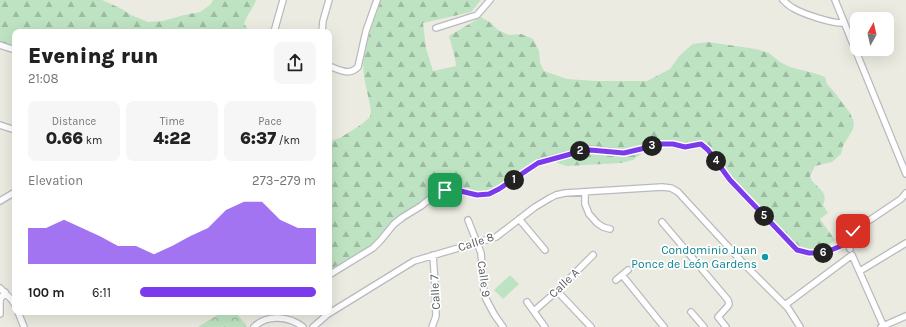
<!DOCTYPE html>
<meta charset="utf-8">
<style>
:root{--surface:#fff;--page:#f6f6f6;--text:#222;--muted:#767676;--accent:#7c3aed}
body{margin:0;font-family:Karla,sans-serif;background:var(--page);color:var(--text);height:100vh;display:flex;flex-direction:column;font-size:15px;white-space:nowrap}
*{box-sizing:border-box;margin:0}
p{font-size:13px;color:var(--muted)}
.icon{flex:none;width:22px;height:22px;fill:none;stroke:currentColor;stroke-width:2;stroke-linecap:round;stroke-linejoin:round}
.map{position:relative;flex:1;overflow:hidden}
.panel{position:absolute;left:12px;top:29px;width:320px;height:286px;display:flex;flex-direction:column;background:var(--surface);border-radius:8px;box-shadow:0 4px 16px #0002}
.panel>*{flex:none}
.needle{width:26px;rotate:8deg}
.controls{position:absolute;left:850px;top:12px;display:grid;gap:8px}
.controls a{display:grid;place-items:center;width:44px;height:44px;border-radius:8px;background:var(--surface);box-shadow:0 4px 16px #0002;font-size:20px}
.pin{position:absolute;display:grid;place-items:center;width:34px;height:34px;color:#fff;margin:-17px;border-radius:8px;box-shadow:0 2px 6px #0006}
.km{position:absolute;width:20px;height:20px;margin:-10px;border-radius:50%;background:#222;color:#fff;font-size:11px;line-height:20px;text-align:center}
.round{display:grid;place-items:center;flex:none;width:42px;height:42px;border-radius:8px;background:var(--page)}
.summary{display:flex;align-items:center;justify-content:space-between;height:68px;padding:0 16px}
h1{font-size:22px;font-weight:800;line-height:30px}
.stats{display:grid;grid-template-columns:repeat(3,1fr);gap:6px;height:68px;padding:4px 16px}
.stats div{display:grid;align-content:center;border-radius:8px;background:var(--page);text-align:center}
.stats b{font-size:17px;font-weight:800}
.stats small{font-size:11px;font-weight:400}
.stats p{font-size:11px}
.chart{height:112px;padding:8px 16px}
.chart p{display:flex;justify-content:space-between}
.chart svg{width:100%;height:72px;margin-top:4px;fill:var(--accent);opacity:.7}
ul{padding:0 16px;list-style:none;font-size:13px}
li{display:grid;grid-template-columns:64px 48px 1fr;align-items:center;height:30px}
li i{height:10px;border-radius:5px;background:var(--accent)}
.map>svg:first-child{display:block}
</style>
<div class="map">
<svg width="906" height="327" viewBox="0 0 906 327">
<defs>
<pattern id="forest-firs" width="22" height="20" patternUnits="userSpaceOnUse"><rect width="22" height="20" fill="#bee3c2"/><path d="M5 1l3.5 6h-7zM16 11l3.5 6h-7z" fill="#9dbba1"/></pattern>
<pattern id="park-crowns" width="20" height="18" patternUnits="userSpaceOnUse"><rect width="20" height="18" fill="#bee3c2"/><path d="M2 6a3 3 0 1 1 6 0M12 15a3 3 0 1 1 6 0" fill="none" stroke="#9dbba1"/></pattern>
</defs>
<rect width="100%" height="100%" fill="#ecebe1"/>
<!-- forest -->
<path fill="url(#forest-firs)" d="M0,0H102L122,9L131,15L148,22L163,21L184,15L200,12L210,5L213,0H256C253,9 247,15 244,24L250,32H15V48L0,43Z
M381,0H481L471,12L423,23L426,48L433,71L456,66L455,58L449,36L481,17L491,23L498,30L509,35L521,34L533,39L539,51L540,63L544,71L567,79L596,81H647L670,69L680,55L693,44L708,42L756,49L769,53L780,62L790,67L817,74L825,77L827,84L836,94L850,113L854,122L853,129L843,146L841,154L832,162L815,166L810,176C813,188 830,189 823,205L828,213L820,219L835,240C822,251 812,253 796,247L724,170L710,148L704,144L661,146L647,149L633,160L621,163L567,166L557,163L554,156L533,164L515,175L492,191L481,193L439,190L434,192L417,205L400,215L391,223L381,236L373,245L366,250L339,264L329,270V141L340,138L362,124L370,117L371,110L364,77L363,65L366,43Z"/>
<!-- park -->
<path fill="url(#park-crowns)" d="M222,312H235L247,326L246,327H198Z"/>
<!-- pitch -->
<path fill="#bee3c2" d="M510,275L519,284L503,299L494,290Z"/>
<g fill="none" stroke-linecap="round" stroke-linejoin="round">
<!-- street casing -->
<g stroke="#b9babf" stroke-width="8">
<path id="street" d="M783,0C786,3 789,6 793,8C803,14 833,24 844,23
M835,0L906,174
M436,28L477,15L490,0
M274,32L283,0
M322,32L323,21L329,0
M0,45L15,50
M329,66C340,70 349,76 358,67L366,31L377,0
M0,125L15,130
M585,192V204L589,214L597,223L603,227L610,229
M0,201L15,192
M519,219L545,250
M468,220L481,253L484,292L486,299L494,314L503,327
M662,222L728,300L729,304L728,306L718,317L726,327
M850,249C848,243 846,239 849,234L901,199L906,193
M860,271L906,243
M329,275L373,248L380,241L394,224L403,217L421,206L440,191L445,190L452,189L477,195L489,194L499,189L538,163L543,161L582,151L590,149L624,153L662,144H673L685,147L701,144L708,150L730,180L797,250L809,253H824L848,243
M622,275L664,327
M616,280L628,270
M0,288L12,300L15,305
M557,291L591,327
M527,302L545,327
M785,305L852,255L884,327
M534,311L557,291L593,255
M18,312L24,327
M691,312L704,327
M0,314V300L5,292
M254,327C267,314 289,316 303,327
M313,327L328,314L414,261L496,237L535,207L550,198L556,195L565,193L662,187L671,188L678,192L745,265L788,308L800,327
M432,327L436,316L435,284L433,255
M881,327L906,316"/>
</g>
<!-- street -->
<use href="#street" stroke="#fff" stroke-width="5.5"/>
</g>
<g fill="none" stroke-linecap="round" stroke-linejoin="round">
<!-- route casing -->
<g stroke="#fff" stroke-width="8">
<path id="route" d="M445,190L452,189L477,195L489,194L499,189L538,163L582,151L590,150L624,153L662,144H673L685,147L701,144L708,150L730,180L797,250L809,253H824L848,243C847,237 848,234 853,231"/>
</g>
<!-- route -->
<use href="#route" stroke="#7c3aed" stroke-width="5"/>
</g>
<!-- markers -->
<circle fill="#0f9aa8" stroke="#fff" stroke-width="1.5" cx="765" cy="257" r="4"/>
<g text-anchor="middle" stroke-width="3.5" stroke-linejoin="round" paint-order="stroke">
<!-- street labels -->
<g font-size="12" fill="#5a5c61" stroke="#fff">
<text transform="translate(476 242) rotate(-18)" y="4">Calle 8</text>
<text transform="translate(484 279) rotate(82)" y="4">Calle 9</text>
<text transform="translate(564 283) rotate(-44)" y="4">Calle A</text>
<text transform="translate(435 292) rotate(-93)" y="4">Calle 7</text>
</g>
<!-- culture labels -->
<g font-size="12" fill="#0d838f" stroke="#fff" text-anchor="end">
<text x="757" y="254">Condominio Juan<tspan x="757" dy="14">Ponce de León Gardens</tspan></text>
</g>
</g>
</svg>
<div class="controls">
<a><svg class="needle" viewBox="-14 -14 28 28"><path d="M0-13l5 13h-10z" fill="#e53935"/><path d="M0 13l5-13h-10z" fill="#767676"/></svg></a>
</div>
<div class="pin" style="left:445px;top:190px;background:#1e9e55"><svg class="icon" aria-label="arrive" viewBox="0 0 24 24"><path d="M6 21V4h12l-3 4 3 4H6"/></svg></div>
<div class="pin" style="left:853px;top:231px;background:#d93025"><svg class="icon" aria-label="check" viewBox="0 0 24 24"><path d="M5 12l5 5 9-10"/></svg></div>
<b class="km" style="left:514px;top:180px">1</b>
<b class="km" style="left:580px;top:151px">2</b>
<b class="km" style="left:652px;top:146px">3</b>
<b class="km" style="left:716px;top:161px">4</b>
<b class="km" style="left:764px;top:216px">5</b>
<b class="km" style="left:823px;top:253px">6</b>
<section class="panel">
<div class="summary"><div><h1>Evening run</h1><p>21:08</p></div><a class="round"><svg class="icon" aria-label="share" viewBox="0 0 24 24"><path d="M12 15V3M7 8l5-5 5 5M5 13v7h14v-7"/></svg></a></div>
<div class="stats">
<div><p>Distance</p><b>0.66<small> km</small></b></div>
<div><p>Time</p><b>4:22</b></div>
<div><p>Pace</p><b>6:37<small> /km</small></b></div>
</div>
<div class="chart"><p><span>Elevation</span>273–279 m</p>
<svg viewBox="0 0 160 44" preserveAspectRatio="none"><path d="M0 44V22L10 22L20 17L30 22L40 27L50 33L60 33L70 38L80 33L90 27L100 22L110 11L120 6L130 6L140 17L150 22L160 22V44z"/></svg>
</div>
<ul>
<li><b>100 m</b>6:11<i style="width:100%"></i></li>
</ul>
</section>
</div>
